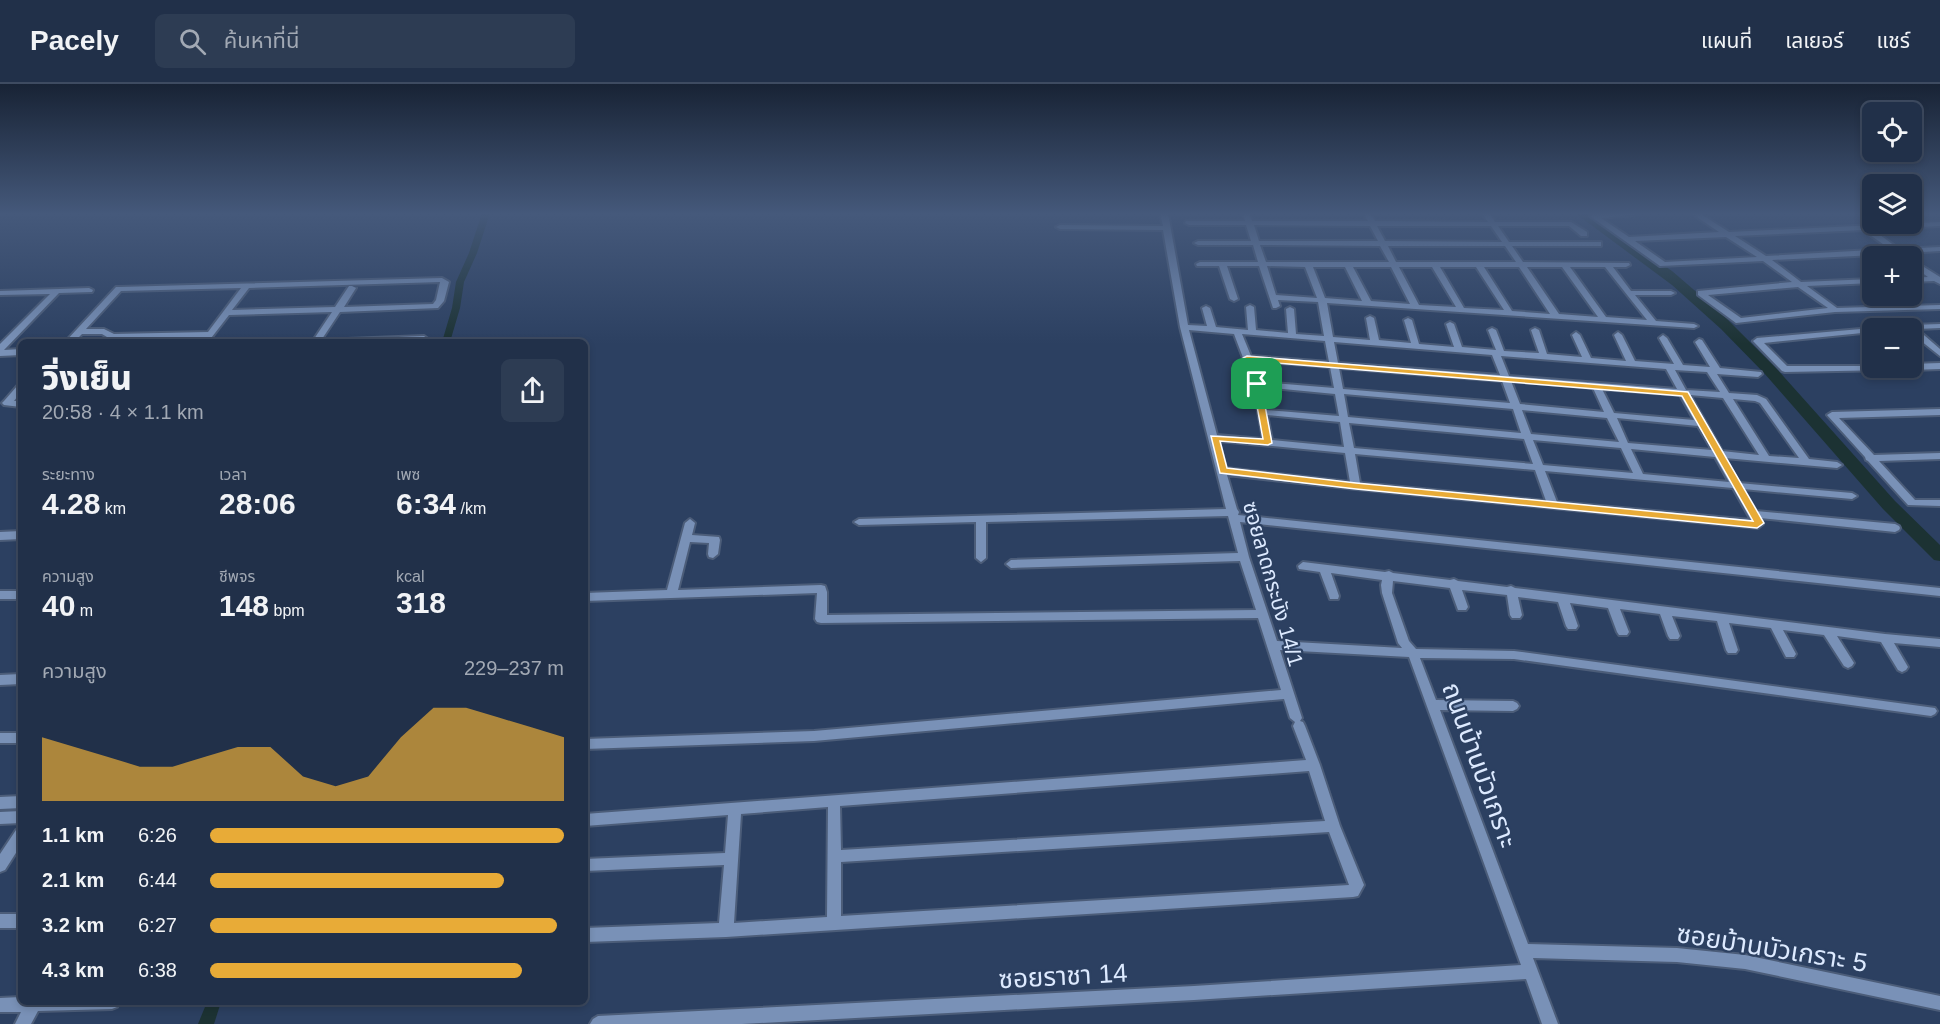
<!DOCTYPE html>
<html lang="th">
<meta charset="utf-8">
<style>
:root{--surface:#213049;--page:#2d3c53;--text:#f1f3f6;--muted:#a2a9b4;--line:#3e4b61;--accent:#e8ab37}
body{margin:0;font-family:Helvetica,"Noto Sans Thai",sans-serif;background:var(--page);color:var(--text);height:100vh;display:flex;flex-direction:column;font-size:22px;white-space:nowrap}
*{box-sizing:border-box;margin:0}
p{font-size:20px;color:var(--muted)}
.icon{flex:none;width:33px;height:33px;fill:none;stroke:currentColor;stroke-width:2;stroke-linecap:round;stroke-linejoin:round}
.map{position:relative;flex:1;overflow:hidden}
.sheet{position:absolute;left:18px;top:255px;width:570px;height:666px;display:flex;flex-direction:column;background:var(--surface);border-radius:9px;box-shadow:0 3px 9px #0003,0 0 0 2px var(--line)}
.sheet>*{flex:none}
.buttons{position:absolute;left:1862px;top:18px;display:grid;gap:12px}
.buttons a{display:grid;place-items:center;width:60px;height:60px;border-radius:9px;background:var(--surface);box-shadow:0 3px 9px #0003,0 0 0 2px var(--line);font-size:30px}
.pin{position:absolute;display:grid;place-items:center;width:51px;height:51px;color:#fff;margin:-26px;border-radius:12px;box-shadow:0 3px 9px #0006}
.round{display:grid;place-items:center;flex:none;width:63px;height:63px;border-radius:9px;background:var(--page)}
.summary{display:flex;align-items:center;justify-content:space-between;height:102px;padding:0 24px}
h1{font-size:33px;font-weight:800;line-height:45px}
.figures{display:grid;grid-template-columns:repeat(3,1fr);gap:9px;height:102px;padding:6px 24px}
.figures div{display:grid;align-content:center}
.figures b{font-size:30px;font-weight:800}
.figures small{font-size:16px;font-weight:400}
.figures p{font-size:16px}
.chart{height:168px;padding:12px 24px}
.chart p{display:flex;justify-content:space-between}
.chart svg{width:100%;height:108px;margin-top:6px;fill:var(--accent);opacity:.7}
ul{padding:0 24px;list-style:none;font-size:20px}
li{display:grid;grid-template-columns:96px 72px 1fr;align-items:center;height:45px}
li i{height:15px;border-radius:8px;background:var(--accent)}
header{display:flex;align-items:center;gap:36px;box-sizing:border-box;height:84px;padding:0 30px;background:var(--surface);border-bottom:2px solid var(--line)}
header strong{font-size:28px}
nav{display:flex;gap:33px;margin-inline-start:auto;font-size:21px}
.search{width:420px;height:54px;background:var(--page);display:flex;align-items:center;gap:15px;box-sizing:border-box;padding:0 21px;border-radius:9px;color:var(--muted);font-size:22px}
.map>svg:first-child{display:block}
</style>
<header>
<strong>Pacely</strong>
<div class="search"><svg class="icon" aria-label="search" viewBox="0 0 24 24"><circle cx="10" cy="10" r="6"/><path d="M15 15l6 6"/></svg>ค้นหาที่นี่</div>
<nav><a>แผนที่</a><a>เลเยอร์</a><a>แชร์</a></nav>
</header>
<div class="map">
<svg width="1940" height="940" viewBox="0 0 1940 940">
<rect width="100%" height="100%" fill="#2c4061"/>
<g fill="none" stroke-linecap="round" stroke-linejoin="round">
<!-- canal -->
<path fill="#1c3233" fill-rule="evenodd" d="M482,129H490L477,169L464,198L460,224L450,258H442L452,224L456,198L469,169Z
M207,918H221L214,940H198Z"/>
<!-- river -->
<path fill="#1c3233" fill-rule="evenodd" d="M1575,129H1588L1672,187L1722,230L1775,283L1895,417L1940,461V477L1934,476L1883,425L1764,289L1721,245L1672,201Z"/>
<!-- street casing -->
<g stroke="#4c5d79" stroke-width="4">
<path id="street" d="M1160,129H1168L1188,241L1207,242L1202,224L1206,222L1210,224L1216,243L1248,246L1246,223L1250,221L1254,223L1256,246L1288,249L1286,225L1290,223L1294,225L1296,250L1324,252L1318,218L1278,216L1280,222L1276,224H1273L1259,182H1227L1238,215L1234,217L1230,215L1219,182H1197L1196,180L1200,178H1258L1253,161H1198L1194,159L1198,157H1251L1246,141H1189L1185,139L1186,137H1245L1243,129H1249L1252,137H1368L1363,129H1370L1375,137L1488,138L1482,129H1489L1495,138H1571L1587,148V152H1581L1569,142H1498L1509,158H1601V162H1512L1523,178L1629,179L1630,181L1626,183H1613L1631,207H1671L1675,209L1671,211H1635L1656,237L1694,240L1698,242L1694,244L1327,219L1333,253L1370,256L1366,234L1370,232L1374,234L1379,256L1411,259L1404,236L1408,234L1412,236L1419,260L1454,263L1446,240L1450,238L1454,240L1462,263L1496,266L1488,246L1492,244L1496,246L1504,267L1539,269L1531,246L1535,244L1539,246L1547,270L1582,273L1572,251L1576,248L1580,251L1591,274L1626,277L1614,251L1618,248L1622,251L1635,277L1674,280L1659,254L1663,251L1667,254L1683,281L1710,283L1695,258L1699,255L1702,256L1720,284L1761,288L1762,290L1758,293L1717,290L1729,309L1757,311L1766,315L1809,375L1837,378L1842,381L1837,384L1725,374L1739,399L1852,409L1857,412L1852,415L1743,405L1756,427L1895,440L1899,442L1900,444L1899,446L1895,448L1760,434L1763,440L1758,444L1356,405L1227,391L1237,425L1239,428L1238,431L1940,504V512L1240,438L1249,473L1277,557L1402,564L1398,559L1382,509L1381,501L1382,496L1331,489L1339,512L1338,515H1330L1329,512L1320,488L1299,485L1298,482L1303,478L1385,488L1389,487L1393,489L1450,496L1454,495L1458,497L1507,503L1511,502L1515,504L1885,550L1940,555V563L1894,559L1908,583L1906,586L1902,588L1898,586L1881,558L1837,552L1854,579L1852,582L1848,584L1844,582L1824,551L1783,546L1796,570L1794,573H1786L1771,544L1729,539L1738,566L1736,569H1728L1726,566L1717,537L1672,532L1680,552L1678,555H1670L1668,552L1660,530L1620,525L1629,548L1627,551H1619L1617,548L1608,524L1570,519L1578,542L1576,545H1568L1566,542L1558,518L1518,513L1522,531L1520,534H1512L1510,531L1507,511L1462,506L1468,523L1466,526H1458L1450,504L1393,497L1392,509L1409,557L1416,565L1514,567L1935,624L1937,627L1935,630L1931,632L1514,575L1420,574L1436,616L1513,617L1517,619L1519,622L1517,625L1513,627L1440,626L1528,860L1677,864L1745,871L1940,912V926L1745,885L1677,878L1533,874L1558,940H1542L1526,895L1194,916L742,940H590L593,935L598,932L1194,902L1521,881L1409,573L1280,566L1302,634L1300,637L1303,638L1305,642L1320,681L1340,742L1364,801L1358,812L1353,813L726,853L585,858V844L719,839L724,781L585,787V775L725,769L728,731L585,742V730L1306,676L1293,642L1295,638L1290,634L1284,615L814,657L585,665V655L814,647L1281,606L1258,534L821,539L817,538L815,535L817,509L585,517V509L667,506L685,439L690,435L695,439L692,451L719,453L720,456L718,470L713,474L709,473L708,470L709,459L690,458L678,506L821,501L825,502L827,508V531L1256,526L1240,477L1011,484L1006,480L1011,476L1238,469L1228,432L986,438V474L981,478L976,474V438L859,441L854,438L859,435L1226,425L1180,243L1163,146L1060,145L1056,143L1060,141L1163,142ZM1254,141L1370,142L1378,157H1259ZM1377,142H1491L1502,158L1385,157ZM1260,161L1380,162L1389,178H1266ZM1388,162H1505L1516,178H1396ZM1267,182L1305,183L1317,214L1276,211ZM1313,183H1345L1362,217L1325,214ZM1353,183H1391L1410,220L1371,217ZM1399,183H1432L1456,223L1419,221ZM1440,183H1476L1504,226L1464,224ZM1484,183H1519L1550,230L1512,227ZM1527,183H1562L1598,233L1559,230ZM1570,183H1605L1647,236L1606,233ZM1189,246L1234,250L1253,300L1263,355L1217,351ZM1242,250L1325,257L1329,278L1251,272ZM1334,258L1492,271L1500,291L1338,279ZM1501,272L1666,285L1677,305L1509,292ZM1253,277L1330,283L1334,304L1261,298ZM1339,284L1502,297L1510,319L1343,305ZM1675,286L1707,288L1720,308L1686,306ZM1511,297L1593,304L1604,328L1520,320ZM1262,303L1335,310L1339,332L1266,326ZM1602,305L1680,311L1694,336L1614,329ZM1344,310L1513,325L1521,349L1348,333ZM1690,311L1723,314L1759,371L1722,367ZM1733,315L1755,317L1760,319L1799,374L1769,372ZM1522,326L1607,334L1619,358L1531,350ZM1267,331L1340,338L1344,363L1272,356ZM1617,334L1698,342L1712,366L1628,359ZM1349,339L1524,355L1533,380L1354,364ZM1533,356L1621,364L1633,389L1543,381ZM1219,357L1345,369L1350,398L1226,384ZM1631,365L1715,373L1729,398L1643,390ZM1355,370L1535,386L1546,417L1360,399ZM1545,387L1733,404L1751,436L1557,418ZM1309,687L1325,737L841,766L840,722ZM828,723L827,833L734,839L741,730ZM1329,748L1349,801L841,832V778Z
M1608,129H1636L1633,131L1601,134L1629,153L1719,148L1691,129H1699L1729,148L1940,138V142L1872,145L1899,165L1940,163V167L1904,169L1900,171L1896,170L1772,176L1801,198L1872,195V199L1807,202L1837,224L1940,221V225L1835,228L1736,239L1698,211V207L1792,198L1763,177L1660,182L1590,132L1594,130ZM1863,146L1890,165L1766,172L1735,152ZM1726,153L1757,173L1665,178L1635,157ZM1798,203L1828,224L1741,234L1708,211Z
M1911,175L1940,193V200L1934,197L1911,198V194L1928,193L1911,181Z
M442,194L449,198L444,217L438,224L340,228L320,258H312L332,228L229,231L208,258H200L204,253L112,256L102,250H82L74,258H65L116,203H119ZM440,198L436,216L433,220L344,223L356,204L352,202H349L335,223L232,226L249,204ZM241,204L208,248L114,250L104,245H86L121,207Z
M89,204L93,206L92,208L59,209L4,266L21,265V271L0,272V260L50,210L0,211V207Z
M1940,240V244L1917,245L1940,265V272L1911,249V244H1881L1885,242Z
M1872,244H1875H1872V248L1764,259L1787,282H1872V284H1891L1890,286L1785,288L1782,287L1753,257L1757,254Z
M424,252L432,258H343L347,255Z
M1940,279V285L1911,286L1907,284H1911V280Z
M21,300V308L14,317H21V323L4,321L2,319L4,317L18,301Z
M1940,325V331L1839,334L1874,371L1940,369V375L1879,377L1915,416H1940V422L1908,421L1868,377L1866,376L1865,373L1827,331L1832,328Z
M21,447V455L0,456V448Z
M0,507H21V515H0Z
M21,590V600L0,601V591Z
M0,649H21V659H0Z
M21,712V724L0,725V713Z
M21,727V739L0,740V728Z
M21,744V761L5,786L0,788V770L16,746Z
M0,830H21V844H0Z
M21,913V918H119L117,923L112,925L38,927L31,940H15L21,928H0V914Z"/>
</g>
<!-- street -->
<use href="#street" fill="#7991b7" fill-rule="evenodd"/>
</g>
<!-- sky -->
<linearGradient id="sky" x2="0" y2="1"><stop stop-color="#182335"/><stop offset="0.5" stop-color="#45597b"/><stop offset="1" stop-color="#45597b" stop-opacity="0"/></linearGradient>
<rect width="1940" height="260" fill="url(#sky)"/>
<!-- route -->
<path fill="#e8ab37" stroke="#fff" stroke-width="1.5" fill-rule="evenodd" d="M1247,272L1688,308L1764,439L1757,444L1356,405L1220,389L1211,352L1263,355L1253,300L1243,274ZM1252,277L1682,312L1753,437L1356,399L1227,384L1220,357L1268,361L1272,359L1261,300Z"/>
<g text-anchor="middle" stroke-width="4.5" stroke-linejoin="round" paint-order="stroke">
<!-- street labels -->
<g font-size="21" fill="#ddeaff" stroke="#2c4061">
<text transform="translate(1273 500) rotate(74)" y="7">ซอยลาดกระบัง 14/1</text>
</g>
<!-- near-street labels -->
<g font-size="26" fill="#ddeaff" stroke="#2c4061">
<text transform="translate(1480 681) rotate(70)" y="9">ถนนบ้านบัวเกราะ</text>
<text transform="translate(1772 864) rotate(9)" y="9">ซอยบ้านบัวเกราะ 5</text>
<text transform="translate(1063 892) rotate(-3)" y="9">ซอยราชา 14</text>
</g>
</g>
</svg>
<div class="buttons">
<a><svg class="icon" aria-label="locate" viewBox="0 0 24 24"><circle cx="12" cy="12" r="6"/><path d="M12 2v4M12 18v4M2 12h4M18 12h4"/></svg></a>
<a><svg class="icon" aria-label="layers" viewBox="0 0 24 24"><path d="M12 4l9 5-9 5-9-5zM3 14l9 5 9-5"/></svg></a>
<a>+</a>
<a>−</a>
</div>
<div class="pin" style="left:1257px;top:300px;background:#1e9e55"><svg class="icon" aria-label="arrive" viewBox="0 0 24 24"><path d="M6 21V4h12l-3 4 3 4H6"/></svg></div>
<section class="sheet">
<div class="summary"><div><h1>วิ่งเย็น</h1><p>20:58 · 4 × 1.1 km</p></div><a class="round"><svg class="icon" aria-label="share" viewBox="0 0 24 24"><path d="M12 15V3M7 8l5-5 5 5M5 13v7h14v-7"/></svg></a></div>
<div class="figures">
<div><p>ระยะทาง</p><b>4.28<small> km</small></b></div>
<div><p>เวลา</p><b>28:06</b></div>
<div><p>เพซ</p><b>6:34<small> /km</small></b></div>
</div>
<div class="figures">
<div><p>ความสูง</p><b>40<small> m</small></b></div>
<div><p>ชีพจร</p><b>148<small> bpm</small></b></div>
<div><p>kcal</p><b>318</b></div>
</div>
<div class="chart"><p><span>ความสูง</span>229–237 m</p>
<svg viewBox="0 0 160 44" preserveAspectRatio="none"><path d="M0 44V18L10 22L20 26L30 30L40 30L50 26L60 22L70 22L80 34L90 38L100 34L110 18L120 6L130 6L140 10L150 14L160 18V44z"/></svg>
</div>
<ul>
<li><b>1.1 km</b>6:26<i style="width:100%"></i></li>
<li><b>2.1 km</b>6:44<i style="width:83%"></i></li>
<li><b>3.2 km</b>6:27<i style="width:98%"></i></li>
<li><b>4.3 km</b>6:38<i style="width:88%"></i></li>
</ul>
</section>
</div>
